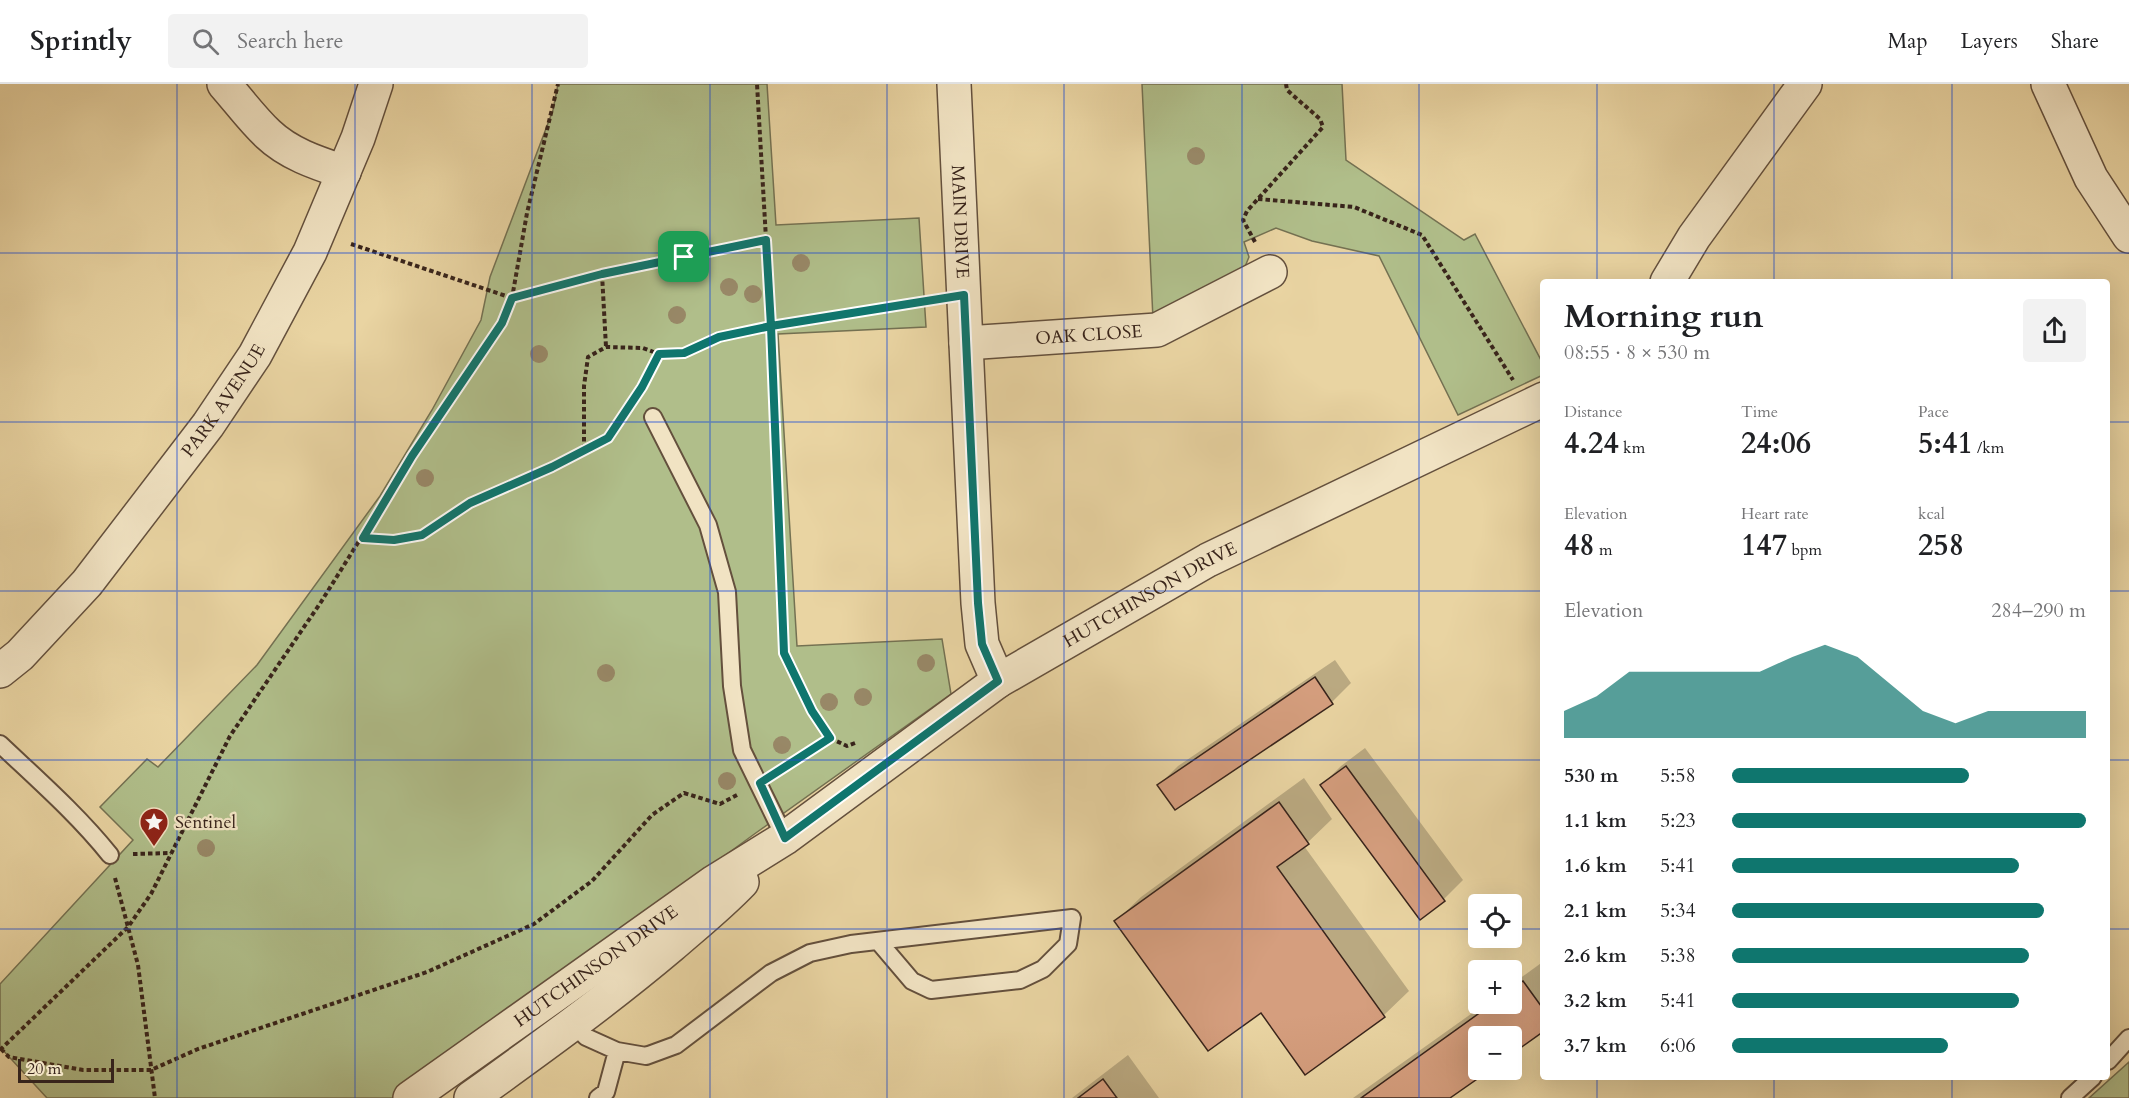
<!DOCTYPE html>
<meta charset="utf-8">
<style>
:root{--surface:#fff;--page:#f2f2f2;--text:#202124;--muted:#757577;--line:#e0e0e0;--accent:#0f766e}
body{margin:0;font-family:Cardo,serif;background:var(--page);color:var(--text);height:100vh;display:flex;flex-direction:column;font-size:22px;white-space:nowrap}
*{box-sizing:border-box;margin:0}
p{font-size:20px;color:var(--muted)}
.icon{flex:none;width:33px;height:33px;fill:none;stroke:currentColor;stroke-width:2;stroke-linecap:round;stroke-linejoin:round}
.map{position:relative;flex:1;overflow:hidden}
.side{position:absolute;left:1540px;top:195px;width:570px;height:801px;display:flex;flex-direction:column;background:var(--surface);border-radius:6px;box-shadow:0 6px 24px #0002}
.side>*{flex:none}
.buttons{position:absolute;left:1468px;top:810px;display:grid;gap:12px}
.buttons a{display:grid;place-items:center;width:54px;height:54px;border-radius:6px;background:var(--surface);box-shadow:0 6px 24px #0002;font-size:30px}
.scale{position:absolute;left:18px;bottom:15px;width:96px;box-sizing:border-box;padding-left:6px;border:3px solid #38241b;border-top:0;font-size:16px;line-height:21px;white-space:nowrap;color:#38241b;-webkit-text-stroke:4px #f1e3c3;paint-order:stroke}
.pin{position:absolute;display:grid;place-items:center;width:51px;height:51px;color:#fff;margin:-26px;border-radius:12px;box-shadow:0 3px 9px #0006}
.round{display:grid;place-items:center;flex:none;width:63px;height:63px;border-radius:6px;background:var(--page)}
.headline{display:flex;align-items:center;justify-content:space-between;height:102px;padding:0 24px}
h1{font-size:33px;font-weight:700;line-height:45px}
.metrics{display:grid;grid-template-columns:repeat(3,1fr);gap:9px;height:102px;padding:6px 24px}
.metrics div{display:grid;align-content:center}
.metrics b{font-size:30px;font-weight:700}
.metrics small{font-size:16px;font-weight:400}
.metrics p{font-size:16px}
.chart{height:168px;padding:12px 24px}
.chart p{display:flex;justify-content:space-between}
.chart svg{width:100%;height:108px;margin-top:6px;fill:var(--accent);opacity:.7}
ul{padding:0 24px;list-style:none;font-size:20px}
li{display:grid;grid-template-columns:96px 72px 1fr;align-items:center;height:45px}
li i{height:15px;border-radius:8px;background:var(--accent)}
header{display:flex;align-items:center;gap:36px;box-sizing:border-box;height:84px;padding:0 30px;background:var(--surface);border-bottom:2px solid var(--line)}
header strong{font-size:28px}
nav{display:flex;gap:33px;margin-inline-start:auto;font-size:21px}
.search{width:420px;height:54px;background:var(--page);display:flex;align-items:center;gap:15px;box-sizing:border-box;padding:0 21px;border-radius:6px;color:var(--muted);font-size:22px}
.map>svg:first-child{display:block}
</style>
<header>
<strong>Sprintly</strong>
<div class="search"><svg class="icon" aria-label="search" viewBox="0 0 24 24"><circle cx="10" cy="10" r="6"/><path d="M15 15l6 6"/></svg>Search here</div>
<nav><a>Map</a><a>Layers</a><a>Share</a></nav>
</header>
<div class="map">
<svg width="2129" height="1014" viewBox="0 0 2129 1014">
<rect width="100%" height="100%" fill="#e9d4a2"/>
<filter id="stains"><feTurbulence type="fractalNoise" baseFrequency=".00333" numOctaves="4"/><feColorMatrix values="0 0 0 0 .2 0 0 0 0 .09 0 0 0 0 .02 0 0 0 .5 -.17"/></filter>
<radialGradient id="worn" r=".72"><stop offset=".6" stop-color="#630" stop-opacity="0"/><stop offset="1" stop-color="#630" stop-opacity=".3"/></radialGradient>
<!-- green -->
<path fill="#b0be8a" stroke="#747152" stroke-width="1.5" d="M558,0H767L776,141L919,134L926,243L778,250L797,562L942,555L951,610L753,751L394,1014H47L0,963V900L133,756L100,723L147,675L158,683L257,581L380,412L432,326L481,236L490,193L553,26Z
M1142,0H1342L1346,76L1464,156L1475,150L1543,280V291L1458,331L1379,172L1312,157L1276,144L1244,158L1249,173L1244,185L1153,235Z
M2129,978V1014H2089Z"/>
<!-- shadow -->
<path fill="#0003" d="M1335,576L1351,599L1332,618L1159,701L1178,682Z
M1365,664L1463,796L1444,815L1420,833L1322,701L1341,682Z
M1304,694L1332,735L1304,762L1409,907L1384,931L1306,988L1261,927L1116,837L1141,813Z
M1544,877V945L1512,968V952H1479V986H1487L1448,1014H1353L1485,920H1512V900Z
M1128,971L1159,1014H1072Z"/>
<!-- building -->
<path fill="#d59e7e" stroke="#38241b" stroke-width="1.5" d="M1315,593L1333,620L1175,726L1157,701Z
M1346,682L1445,817L1420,836L1320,701Z
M1279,718L1309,760L1277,783L1385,933L1305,991L1261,929L1208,967L1114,837Z
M1523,897L1544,926V947L1512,970V952H1479V986H1490L1450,1014H1361L1492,920H1512V905Z
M1103,995L1117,1014H1078Z"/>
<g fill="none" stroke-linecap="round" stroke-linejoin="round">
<!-- lane casing -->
<g stroke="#64503d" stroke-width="20">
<path id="lane" d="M653,333L708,441L727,508L732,602L742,666L785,754
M0,660C38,696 77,730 110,771
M569,935L586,953L617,967L646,972L676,961L771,889L810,869L851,860L1072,834L1068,860L1043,885L1020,896L931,906L912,897L878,857
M2108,977L2129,954
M598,1014L606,1008L617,967
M2070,1014L2093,993"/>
</g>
<!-- street casing -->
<g stroke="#64503d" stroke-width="36">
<g id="street">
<path d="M224,0C239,17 252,35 268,50C289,70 317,79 344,88"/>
<path id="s1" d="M954,0L978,519L982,560L998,597"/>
<path d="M2048,0L2091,94L2129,152"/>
<path d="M1667,198L1694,153L1805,0"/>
<path id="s2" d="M966,259L1157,246L1270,188"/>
<path id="s3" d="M0,587L20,571L87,499L208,341L255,271L310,168L358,54L376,0"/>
<path id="s4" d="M410,1014L714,798L785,754L998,597L1208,476L1544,315"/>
<path d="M471,1014C539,965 607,916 671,862C695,841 720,821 742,798"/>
</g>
</g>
<!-- path -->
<path stroke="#38241b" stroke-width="4" stroke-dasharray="4.5 3" stroke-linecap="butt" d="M1258,115L1354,123L1422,151L1513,296
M1255,158L1243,136L1247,127L1323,43L1320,35L1287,6L1286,0
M351,160L512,214L602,190L766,156
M602,190L606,263
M633,315L642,303L659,270L684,269L719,253L771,241L757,0
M584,365V302L588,273L606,263L643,264L659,270
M363,454L394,456L422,451L470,419L552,383L608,354L629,321
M855,659L847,662L830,654L812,627L784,569L771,241L933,216
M777,688L830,654
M133,770L171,769
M115,794L138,881L155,1014
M1,965L9,973L83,986H151L198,965L427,888L534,840L592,797L652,731L684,709L720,720L737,711
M0,966L128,843L151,810L230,652L321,518L412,372L502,239L512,214L527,129L558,0"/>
<!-- lane -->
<use href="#lane" stroke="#f1e3c3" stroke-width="16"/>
<!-- street -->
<use href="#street" stroke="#f1e3c3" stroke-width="33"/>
</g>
<!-- trees -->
<g fill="#988867">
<circle cx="1196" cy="72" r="9"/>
<circle cx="801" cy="179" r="9"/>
<circle cx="729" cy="203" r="9"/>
<circle cx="753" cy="210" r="9"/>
<circle cx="677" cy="231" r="9"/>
<circle cx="539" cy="270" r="9"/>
<circle cx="425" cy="394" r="9"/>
<circle cx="926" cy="579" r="9"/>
<circle cx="606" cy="589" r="9"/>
<circle cx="863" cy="613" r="9"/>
<circle cx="829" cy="618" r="9"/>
<circle cx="782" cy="661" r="9"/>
<circle cx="727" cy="697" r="9"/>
<circle cx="206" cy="764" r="9"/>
</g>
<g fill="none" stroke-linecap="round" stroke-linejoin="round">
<!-- route casing -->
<g stroke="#fff" stroke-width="12">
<path id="route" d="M684,173L602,190L512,214L502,239L412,372L363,454L394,456L422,451L470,419L552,383L608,354L642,303L659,270L684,269L719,253L771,242L784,569L812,627L830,654L760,699L785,754L998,597L982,560L978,519L964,211L771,242L766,156L684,173"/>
</g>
<!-- route -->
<use href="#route" stroke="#0f766e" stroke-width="8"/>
</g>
<!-- grid -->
<path fill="none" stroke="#1d4ed8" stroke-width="1.5" stroke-opacity="0.55" d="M177,0V1014M355,0V1014M532,0V1014M710,0V1014M887,0V1014M1064,0V1014M1242,0V1014M1419,0V1014M1597,0V198M1774,0V198M1952,0V198M0,169H2129M0,338H1544M2108,338H2129M0,507H1544M2108,507H2129M0,676H1544M2108,676H2129M0,845H1479M1512,845H1544M2108,845H2129M1597,993V1014M1774,993V1014M1952,993V1014"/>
<!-- icons -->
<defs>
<g id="sight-pin" transform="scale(1.5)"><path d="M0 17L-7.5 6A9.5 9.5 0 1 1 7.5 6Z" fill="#8f2418" stroke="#f1e3c3"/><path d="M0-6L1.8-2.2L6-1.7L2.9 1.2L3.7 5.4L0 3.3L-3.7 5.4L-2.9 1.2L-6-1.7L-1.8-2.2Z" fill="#fff"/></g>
</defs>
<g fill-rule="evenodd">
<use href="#sight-pin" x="154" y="738"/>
</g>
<g text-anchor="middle" stroke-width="4.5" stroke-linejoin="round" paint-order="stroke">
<!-- street labels -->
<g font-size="18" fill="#38241b" stroke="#f1e3c3">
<text dy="6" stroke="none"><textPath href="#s1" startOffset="138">MAIN DRIVE</textPath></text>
<text dy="6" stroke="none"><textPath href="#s2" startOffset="123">OAK CLOSE</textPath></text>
<text dy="6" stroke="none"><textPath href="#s3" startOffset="352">PARK AVENUE</textPath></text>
<text dy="6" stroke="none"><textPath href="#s4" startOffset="896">HUTCHINSON DRIVE</textPath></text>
<text dy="6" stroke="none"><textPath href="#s4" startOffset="228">HUTCHINSON DRIVE</textPath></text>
</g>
<!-- poi labels -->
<g font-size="18" fill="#38241b" stroke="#f1e3c3" text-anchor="start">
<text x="175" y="744">Sentinel</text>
</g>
</g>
<rect width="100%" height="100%" filter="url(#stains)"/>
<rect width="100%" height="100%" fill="url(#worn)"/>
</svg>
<div class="buttons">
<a><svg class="icon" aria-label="locate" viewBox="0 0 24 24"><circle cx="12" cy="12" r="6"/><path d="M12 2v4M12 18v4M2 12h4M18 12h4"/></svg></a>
<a>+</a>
<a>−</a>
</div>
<div class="scale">20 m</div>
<div class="pin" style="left:684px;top:173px;background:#1e9e55"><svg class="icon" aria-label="arrive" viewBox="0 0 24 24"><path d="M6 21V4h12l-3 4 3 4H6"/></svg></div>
<section class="side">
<div class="headline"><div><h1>Morning run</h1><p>08:55 · 8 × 530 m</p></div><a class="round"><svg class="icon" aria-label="share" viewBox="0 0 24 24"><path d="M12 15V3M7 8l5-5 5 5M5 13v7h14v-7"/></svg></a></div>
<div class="metrics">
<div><p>Distance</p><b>4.24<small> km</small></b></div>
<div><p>Time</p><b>24:06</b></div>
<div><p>Pace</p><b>5:41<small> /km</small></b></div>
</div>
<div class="metrics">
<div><p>Elevation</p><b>48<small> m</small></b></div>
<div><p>Heart rate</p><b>147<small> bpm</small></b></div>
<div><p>kcal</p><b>258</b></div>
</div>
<div class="chart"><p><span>Elevation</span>284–290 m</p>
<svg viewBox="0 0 160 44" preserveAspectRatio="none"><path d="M0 44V33L10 27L20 17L30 17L40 17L50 17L60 17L70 11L80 6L90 11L100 22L110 33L120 38L130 33L140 33L150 33L160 33V44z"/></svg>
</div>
<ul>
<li><b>530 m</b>5:58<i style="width:67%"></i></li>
<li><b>1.1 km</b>5:23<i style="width:100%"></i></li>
<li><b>1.6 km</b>5:41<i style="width:81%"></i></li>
<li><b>2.1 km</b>5:34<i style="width:88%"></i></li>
<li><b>2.6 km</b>5:38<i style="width:84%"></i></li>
<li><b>3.2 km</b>5:41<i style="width:81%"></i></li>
<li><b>3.7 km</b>6:06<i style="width:61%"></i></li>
</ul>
</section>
</div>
